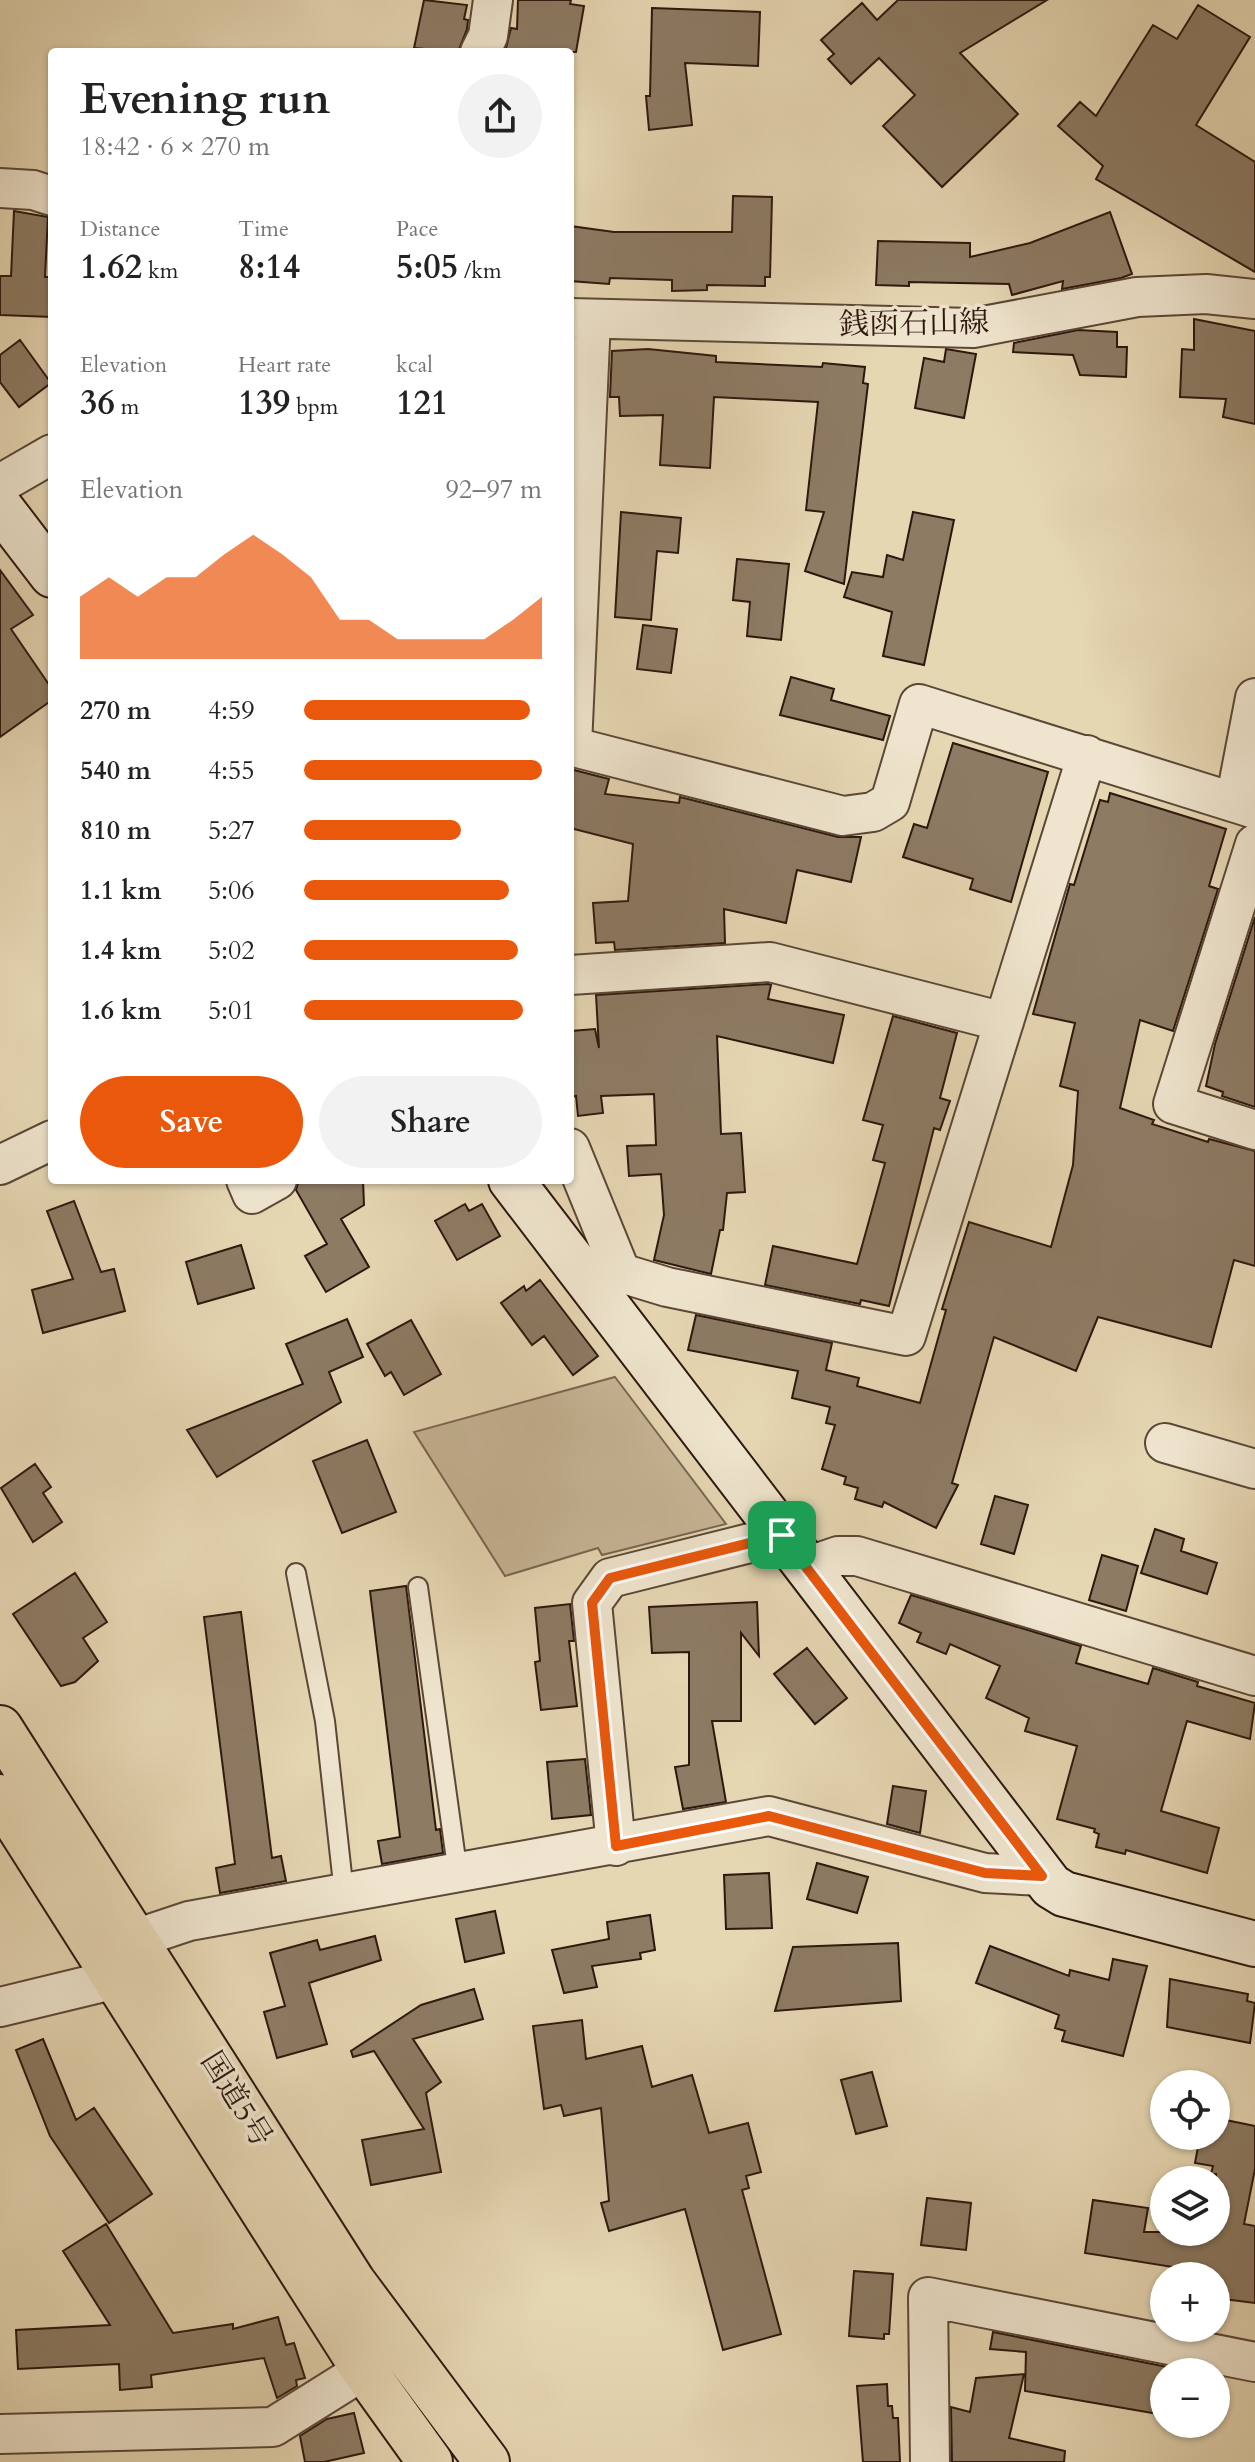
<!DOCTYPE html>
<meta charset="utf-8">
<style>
:root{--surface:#fff;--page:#f2f2f2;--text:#222;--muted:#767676;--accent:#ea580c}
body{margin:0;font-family:Cardo,"Noto Serif JP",serif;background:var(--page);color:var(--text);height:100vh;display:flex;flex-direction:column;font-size:30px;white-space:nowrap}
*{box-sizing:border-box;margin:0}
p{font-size:26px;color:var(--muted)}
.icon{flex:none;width:44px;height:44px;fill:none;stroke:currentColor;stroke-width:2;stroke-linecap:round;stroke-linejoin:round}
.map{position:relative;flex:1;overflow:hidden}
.sheet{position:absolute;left:48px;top:48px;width:526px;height:1136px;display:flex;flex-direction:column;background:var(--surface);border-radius:8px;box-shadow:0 2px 6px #0004}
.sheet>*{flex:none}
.controls{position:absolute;left:1150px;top:2070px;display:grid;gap:16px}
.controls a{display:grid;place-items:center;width:80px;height:80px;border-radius:50%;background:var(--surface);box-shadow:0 2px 6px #0004;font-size:40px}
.pin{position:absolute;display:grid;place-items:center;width:68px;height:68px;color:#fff;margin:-34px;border-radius:16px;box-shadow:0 4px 12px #0006}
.round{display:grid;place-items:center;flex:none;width:84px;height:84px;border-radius:42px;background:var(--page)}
.headline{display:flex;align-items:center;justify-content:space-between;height:136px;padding:0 32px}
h1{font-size:44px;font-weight:700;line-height:60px}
.metrics{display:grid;grid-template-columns:repeat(3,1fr);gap:12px;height:136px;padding:8px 32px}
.metrics div{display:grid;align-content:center}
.metrics b{font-size:34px;font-weight:700}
.metrics small{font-size:22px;font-weight:400}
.metrics p{font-size:22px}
.chart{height:224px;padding:16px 32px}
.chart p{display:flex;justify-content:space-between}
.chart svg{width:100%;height:144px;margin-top:8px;fill:var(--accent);opacity:.7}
.primary-button{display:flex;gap:16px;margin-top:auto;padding:16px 32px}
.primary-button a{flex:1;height:92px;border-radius:48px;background:var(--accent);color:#fff;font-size:32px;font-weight:700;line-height:92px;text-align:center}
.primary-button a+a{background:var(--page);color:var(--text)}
ul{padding:0 32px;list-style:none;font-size:26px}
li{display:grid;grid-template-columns:128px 96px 1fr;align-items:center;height:60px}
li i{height:20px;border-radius:10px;background:var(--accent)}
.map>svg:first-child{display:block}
</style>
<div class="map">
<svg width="1255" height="2462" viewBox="0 0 1255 2462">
<rect width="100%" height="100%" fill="#e6d7b3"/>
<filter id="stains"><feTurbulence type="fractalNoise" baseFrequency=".0025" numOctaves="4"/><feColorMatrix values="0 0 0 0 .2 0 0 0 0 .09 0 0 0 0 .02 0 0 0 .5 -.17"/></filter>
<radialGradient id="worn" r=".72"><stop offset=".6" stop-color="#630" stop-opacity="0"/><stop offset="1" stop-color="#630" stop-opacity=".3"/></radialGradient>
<!-- green -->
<path fill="#c7b697" stroke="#7a6652" stroke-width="2" d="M615,1377L726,1524L602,1555L598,1548L505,1576L414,1432Z"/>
<!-- building -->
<path fill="#8d7b64" stroke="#2d170e" stroke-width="2" d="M424,0L467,5L464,19L468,20L467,29L458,52L414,48Z
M518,0H571L570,4L584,6L576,52H505L511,28L517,29Z
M898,0H1047L960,53L1018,114L942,187L883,126L915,95L879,58L851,84L828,59L834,54L821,40L862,3L877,20Z
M1198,5L1250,37L1196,125L1255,162V272L1096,179L1103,166L1058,126L1080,102L1096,116L1153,25L1177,39Z
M652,8L760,12L758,66L685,63L692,125L649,130L646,96H650Z
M733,196L772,197L770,277H765V286L707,285V290L672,291V280L610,278L609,284L570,281V226L614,232H732Z
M14,211L48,217L45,277H52V317L0,315V276H11Z
M1110,212L1132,274L1121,278L1062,289L1063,281L1012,295L1009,284L909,282V286L876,285L878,241L970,243V257L1030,243Z
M1194,319L1255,331V424L1223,417L1226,399L1180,397L1182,349L1194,350Z
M1078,330L1117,332V347H1127L1126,377L1080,375L1073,355L1013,352L1014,343Z
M20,340L51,383L19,407L0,382V355Z
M648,349L716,356V362L822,367L823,363L865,367L863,383L868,384L844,584L805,571L824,512L806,510L818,402L714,397L710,468L660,465L663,415L620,416L619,397H610L612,351Z
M946,349L976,354L964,418L915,408L924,358L944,362Z
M621,512L681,518L678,553L657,551L651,620L615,617Z
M913,512L954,520L924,665L883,656L892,612L844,597L852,572L883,577L887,555L903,560Z
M737,559L789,564L781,640L747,636L750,602L733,600Z
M0,570L33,615L11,629L52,689V700L0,737Z
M643,625L677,629L671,673L637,669Z
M791,677L834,689L831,700L890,716L883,740L780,715Z
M953,743L1048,772L1011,902L970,889L973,879L903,857L914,824L927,828Z
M570,769L609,779L605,794L679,803L680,797L838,837H861L851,882L797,870L786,923L724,909L725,943L615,950L614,942L596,943L593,903L628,901L633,844L570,828Z
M1110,793L1226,829L1209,886L1218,889L1173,1031L1140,1020L1120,1108L1154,1120L1152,1124L1208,1142L1209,1139L1255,1151V1266L1234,1260L1211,1347L1098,1317L1076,1371L994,1337L952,1483L958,1485L936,1528L884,1502L882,1507L855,1499L858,1488L844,1484L846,1477L822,1469L835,1425L826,1423L830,1407L792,1398L798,1371L688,1350L696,1315L832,1343L826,1370L859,1378L857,1386L920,1403L946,1310L942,1309L969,1222L1051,1247L1073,1165L1078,1091L1060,1086L1075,1023L1033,1014L1070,884L1074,885L1100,800L1108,802Z
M1255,917V1107L1222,1096L1223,1092L1206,1086L1215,1044Z
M768,984L771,985L768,999L844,1015L833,1063L717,1036L721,1134L741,1133L745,1192L727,1193L723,1230H720L711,1274L654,1260L664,1215L661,1174L629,1176L627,1146L656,1145L654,1094L601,1096L603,1113L578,1116L576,1096L570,1097L571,1031L595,1029L599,1048L596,995Z
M893,1016L957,1033L940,1098L950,1101L940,1130L934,1128L889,1306L861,1300L860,1304L765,1285L773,1246L857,1264L885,1163L873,1160L883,1125L863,1120Z
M299,1180H363L364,1205L341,1219L369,1267L326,1292L305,1256L327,1244L296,1190Z
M74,1201L101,1272L114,1269L125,1311L43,1333L32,1290L73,1279L47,1211Z
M465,1204L469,1211L482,1204L500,1236L457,1260L435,1221Z
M241,1245L254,1288L198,1304L186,1262Z
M540,1280L598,1356L573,1375L544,1336L532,1345L501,1303L524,1286L526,1291Z
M347,1319L363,1357L329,1372L341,1402L217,1477L187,1430L303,1384L286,1344Z
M411,1320L441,1374L404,1395L391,1372L385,1376L367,1344Z
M367,1440L396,1512L342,1533L313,1461Z
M35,1464L51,1487L43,1493L62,1522L33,1542L1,1488Z
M995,1496L1028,1505L1014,1554L981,1544Z
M1155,1529L1184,1539L1181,1551L1217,1563L1207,1594L1141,1573Z
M1102,1555L1138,1566L1126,1611L1089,1600Z
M75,1573L107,1622L83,1638L98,1661L75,1682L61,1686L13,1614Z
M406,1586L436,1830L440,1829L443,1853L382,1864L378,1841L400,1837L370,1591Z
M911,1595L1081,1646L1076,1663L1148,1684L1153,1668L1198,1682L1197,1686L1255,1703L1250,1739L1187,1721L1161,1811L1219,1828L1207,1873L1126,1850L1125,1854L1096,1847L1099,1834L1094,1832L1095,1829L1057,1819L1077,1746L1025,1731L1029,1718L986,1698L1000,1666L950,1644L946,1654L917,1642L921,1633L899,1623Z
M757,1602L759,1656L741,1633V1721H712L726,1802L683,1809L675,1767L689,1765V1652L652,1653L649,1607Z
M570,1604L574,1641H569L577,1706L541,1710L535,1662L540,1661L535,1608Z
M241,1612L272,1858L281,1856L286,1881L220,1893L216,1868L235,1864L204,1617Z
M807,1648L847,1698L815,1724L774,1674Z
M585,1759L591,1815L552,1819L547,1762Z
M893,1786L926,1791L920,1833L887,1824Z
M817,1863L868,1877L857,1913L807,1899Z
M769,1873L772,1928L726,1929L724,1875Z
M495,1911L504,1953L465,1962L456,1919Z
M650,1915L655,1950L640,1953L641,1959L592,1966L597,1987L564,1993L552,1950L609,1939L607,1922Z
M375,1936L381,1960L309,1983L327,2044L277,2058L264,2012L285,2006L270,1953L317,1940L320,1950Z
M898,1943L901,2001L775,2011L793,1947Z
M990,1946L1069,1976L1070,1970L1109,1980L1113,1959L1147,1966L1123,2056L1062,2041L1065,2031L1055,2028L1059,2015L976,1983Z
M1170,1979L1248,1994L1247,2001L1255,2003L1250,2043L1167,2027Z
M474,1989L483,2019L413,2039L441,2082L426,2093L441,2172L371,2185L362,2140L424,2129L374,2051L353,2057L351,2051L421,2005Z
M582,2020L586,2059L642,2046L652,2087L692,2075L709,2133L748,2123L761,2172L746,2176L749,2188L742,2190L781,2334L723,2350L685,2209L609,2231L601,2203L609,2201L601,2108L564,2116L561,2105L544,2109L533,2026Z
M43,2039L76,2120L94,2108L152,2194L109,2223L50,2136L16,2050Z
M872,2072L887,2126L856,2134L841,2080Z
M1221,2119L1255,2126V2169L1244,2224L1255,2226V2303L1216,2298V2276H1172L1173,2267L1085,2253L1093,2200L1148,2208L1144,2232H1216V2174H1211L1213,2166L1195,2163L1200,2136H1216Z
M927,2198L971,2203L966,2250L921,2245Z
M106,2224L173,2333L233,2324V2329L278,2317L286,2345L294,2343L305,2378L296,2380L297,2386L277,2398L264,2358L151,2375L152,2387L120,2390L119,2364L18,2369L16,2330L110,2325L63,2251Z
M854,2271L893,2274L889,2334H884V2339L849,2336Z
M993,2332L1192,2372H1164V2415L1025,2391L1026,2352L990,2349Z
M1024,2374L1009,2438L1065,2451L1064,2462H952L951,2407L970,2412L976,2378Z
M887,2384L888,2406H892L893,2418H898L900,2462H863L857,2386Z
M354,2413L364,2453L324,2462H305L300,2436L327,2419Z"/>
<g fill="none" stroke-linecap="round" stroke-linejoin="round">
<!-- lane casing -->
<g stroke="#5b4737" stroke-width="22">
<path id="lane" d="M296,1573L325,1721L344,1893
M418,1587L458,1874"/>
</g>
<!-- street casing -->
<g stroke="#5b4737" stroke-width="42">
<path id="street" d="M480,52L488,36L493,0
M0,188L33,190L52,196
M570,318L973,328L1137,297L1206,294L1255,299
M0,484L52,454
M570,746L843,816L873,812L890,802L919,704L1255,809
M572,746L591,319
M1235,802L1255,698
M1255,844L1173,1104L1255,1130
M570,975L770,962L1004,1022
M570,1148L621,1273
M0,1165L52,1140
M246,1180L252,1194L277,1180
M596,1292L621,1273L667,1287L906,1336L1087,755
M1165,1443L1255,1469
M806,1567L838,1556H857L1255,1676
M616,1846L592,1603L610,1578L782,1535
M135,1939L189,1921L769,1816L985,1873L1042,1876
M0,2007L116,1979
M0,2434L273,2427L364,2370
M930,2462L928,2297L1255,2362"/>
</g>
<!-- secondary casing -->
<g stroke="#2d170e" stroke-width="48">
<path id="secondary" d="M0,507L52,575
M511,1180L1051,1886L1064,1894L1255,1944"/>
</g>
<!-- highway casing -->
<g stroke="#2d170e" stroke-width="48">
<path id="highway" d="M0,1728L353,2282L487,2462
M0,1797L364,2370L430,2462"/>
</g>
<!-- lane -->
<use href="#lane" stroke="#efe5ce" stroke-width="18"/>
<!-- street -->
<use href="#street" stroke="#efe5ce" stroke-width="38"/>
<!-- secondary -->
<use href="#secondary" stroke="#efe5ce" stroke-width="44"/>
<!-- highway -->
<use href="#highway" stroke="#e6d7b3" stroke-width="44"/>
</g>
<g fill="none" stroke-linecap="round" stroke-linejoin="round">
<!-- route casing -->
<g stroke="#fff" stroke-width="16">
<path id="route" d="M782,1535L806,1567L1042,1876L985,1873L769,1816L616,1846L592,1603L610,1578Z"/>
</g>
<!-- route -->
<use href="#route" stroke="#ea580c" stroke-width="10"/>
</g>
<g text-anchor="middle" stroke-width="7" stroke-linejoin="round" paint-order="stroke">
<!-- street labels -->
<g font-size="30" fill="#2d170e" stroke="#efe5ce">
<text transform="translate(914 323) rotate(-1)" y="10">銭函石山線</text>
<text transform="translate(237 2099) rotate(58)" y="10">国道5号</text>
</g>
</g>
<rect width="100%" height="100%" filter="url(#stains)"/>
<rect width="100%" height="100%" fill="url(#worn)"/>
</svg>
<div class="controls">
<a><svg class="icon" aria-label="locate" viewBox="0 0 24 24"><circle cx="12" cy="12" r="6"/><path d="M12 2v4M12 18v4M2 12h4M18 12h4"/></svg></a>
<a><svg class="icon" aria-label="layers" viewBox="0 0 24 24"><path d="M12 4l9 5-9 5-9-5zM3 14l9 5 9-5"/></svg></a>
<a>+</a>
<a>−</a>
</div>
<div class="pin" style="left:782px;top:1535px;background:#1e9e55"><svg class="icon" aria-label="arrive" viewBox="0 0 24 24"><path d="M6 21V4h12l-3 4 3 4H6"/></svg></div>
<section class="sheet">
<div class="headline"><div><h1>Evening run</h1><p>18:42 · 6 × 270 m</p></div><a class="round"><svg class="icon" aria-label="share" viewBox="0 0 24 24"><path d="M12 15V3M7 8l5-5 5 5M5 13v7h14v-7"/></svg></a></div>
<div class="metrics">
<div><p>Distance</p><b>1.62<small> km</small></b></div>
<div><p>Time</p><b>8:14</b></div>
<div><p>Pace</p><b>5:05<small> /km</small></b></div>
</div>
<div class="metrics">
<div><p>Elevation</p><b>36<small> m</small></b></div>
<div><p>Heart rate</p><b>139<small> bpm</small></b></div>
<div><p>kcal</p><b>121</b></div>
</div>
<div class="chart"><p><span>Elevation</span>92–97 m</p>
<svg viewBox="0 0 160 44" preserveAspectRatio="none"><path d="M0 44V25L10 19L20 25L30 19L40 19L50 12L60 6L70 12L80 19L90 32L100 32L110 38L120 38L130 38L140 38L150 32L160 25V44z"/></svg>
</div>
<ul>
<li><b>270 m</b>4:59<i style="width:95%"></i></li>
<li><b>540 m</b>4:55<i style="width:100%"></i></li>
<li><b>810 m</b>5:27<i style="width:66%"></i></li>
<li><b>1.1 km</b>5:06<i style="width:86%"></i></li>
<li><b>1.4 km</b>5:02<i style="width:90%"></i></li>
<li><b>1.6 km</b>5:01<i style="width:92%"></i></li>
</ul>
<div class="primary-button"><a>Save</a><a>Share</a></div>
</section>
</div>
